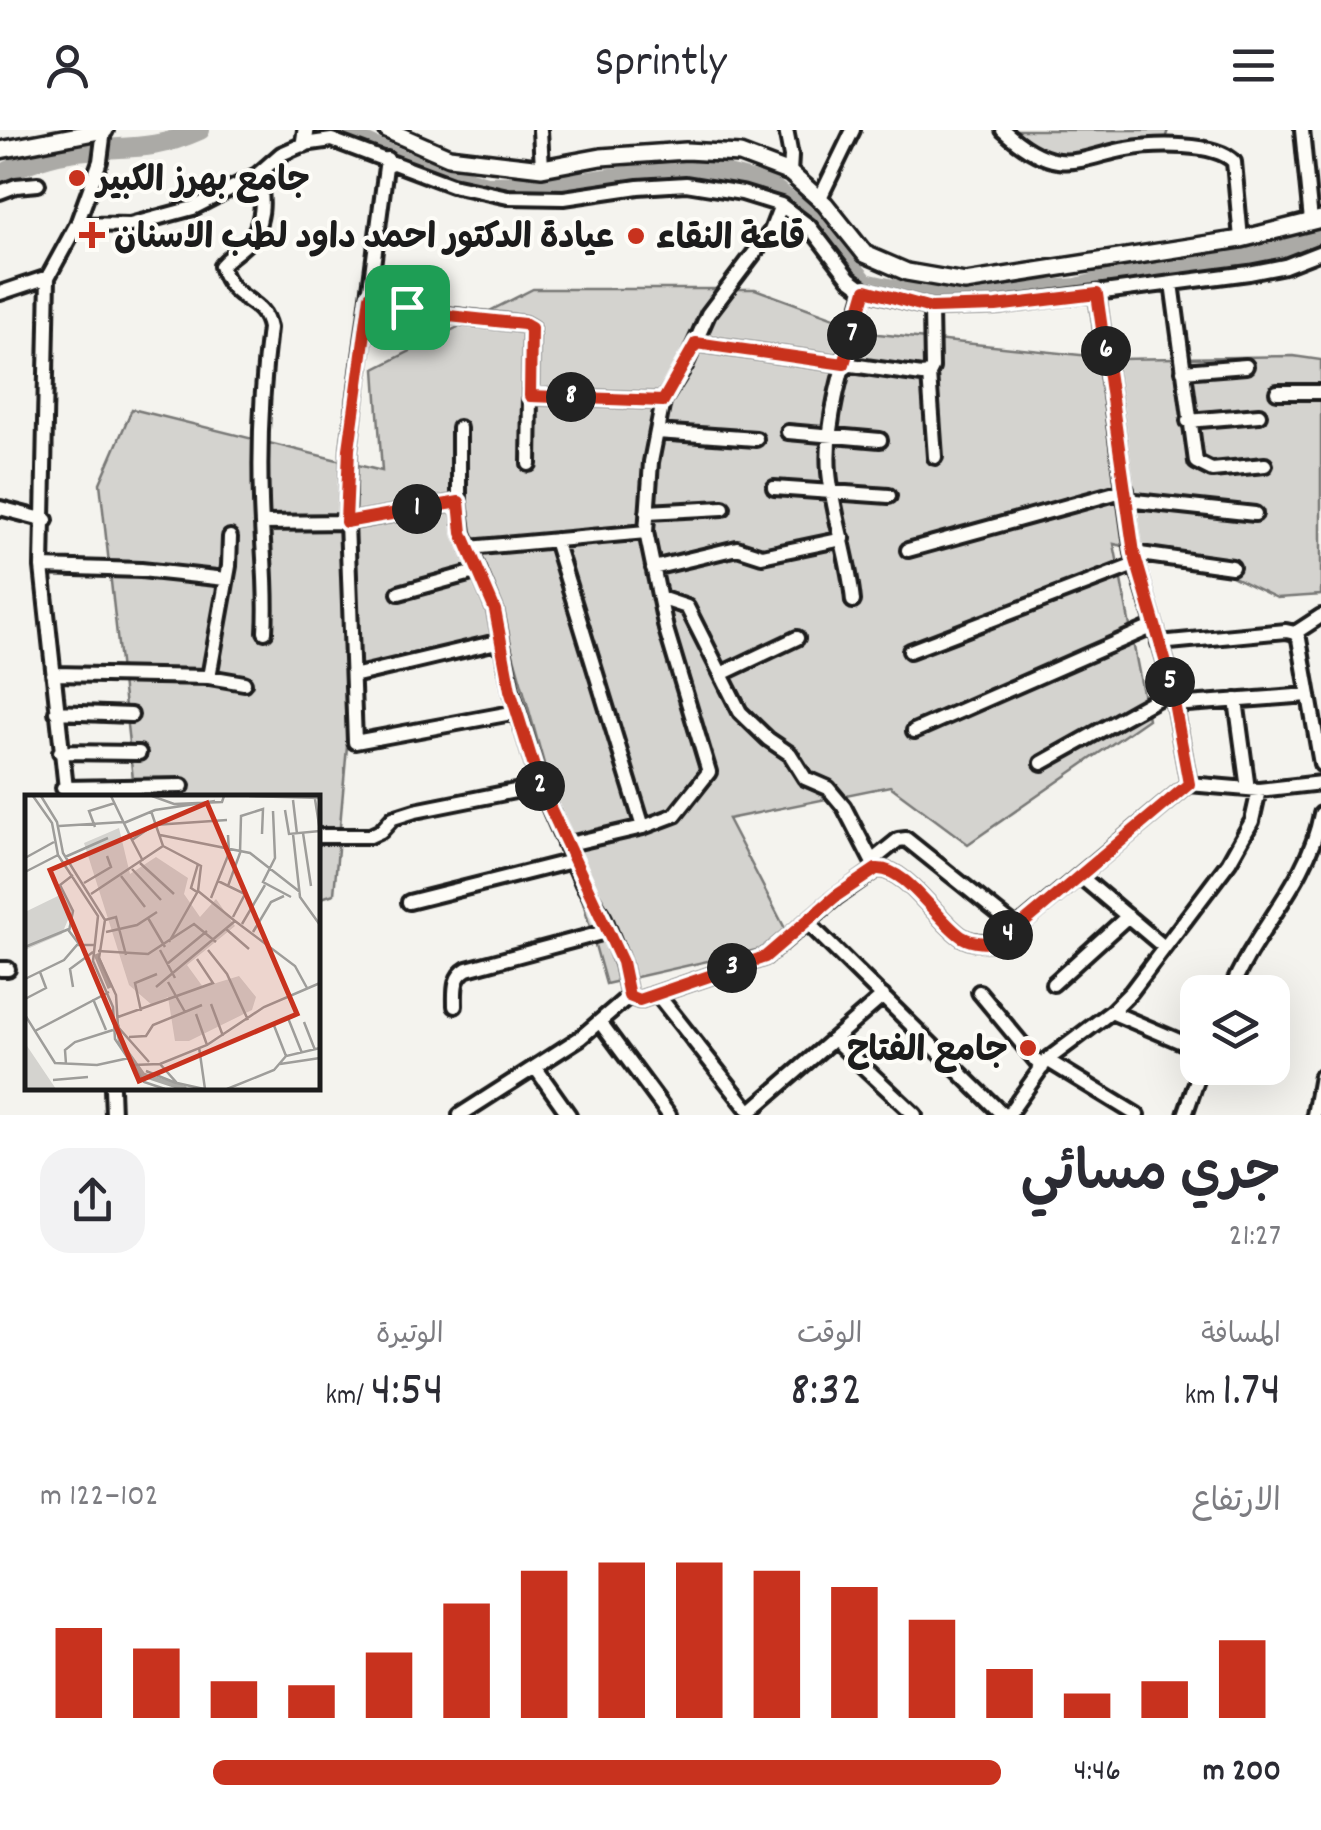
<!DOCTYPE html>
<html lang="ar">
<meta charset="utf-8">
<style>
:root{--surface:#fff;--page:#f2f2f3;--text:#2b2b33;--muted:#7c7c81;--accent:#c8321e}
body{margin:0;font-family:Dekko,"Playpen Sans Arabic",sans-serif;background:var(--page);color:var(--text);direction:rtl;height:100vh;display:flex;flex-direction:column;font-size:38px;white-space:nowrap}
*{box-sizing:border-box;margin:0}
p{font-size:32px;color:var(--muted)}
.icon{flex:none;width:55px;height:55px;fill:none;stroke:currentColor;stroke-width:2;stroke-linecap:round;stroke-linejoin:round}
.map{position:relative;height:985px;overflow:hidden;direction:ltr}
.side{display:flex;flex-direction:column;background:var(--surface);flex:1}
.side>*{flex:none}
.fabs{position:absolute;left:1180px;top:845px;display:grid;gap:20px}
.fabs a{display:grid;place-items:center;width:110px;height:110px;border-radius:20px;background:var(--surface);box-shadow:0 10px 40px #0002;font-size:50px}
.pin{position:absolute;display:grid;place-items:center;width:85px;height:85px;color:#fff;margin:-42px;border-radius:20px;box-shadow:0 5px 15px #0006}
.km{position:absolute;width:50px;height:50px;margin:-25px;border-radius:50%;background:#222;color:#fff;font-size:28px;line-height:50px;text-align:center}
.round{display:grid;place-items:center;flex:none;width:105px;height:105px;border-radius:30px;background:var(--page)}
.summary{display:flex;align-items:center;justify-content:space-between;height:170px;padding:0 40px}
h1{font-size:55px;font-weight:600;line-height:75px}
.stats{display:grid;grid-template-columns:repeat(3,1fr);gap:15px;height:170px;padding:10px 40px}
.stats div{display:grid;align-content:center}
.stats b{font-size:50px;font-weight:600}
.stats small{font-size:28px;font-weight:400}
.stats p{font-size:28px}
.chart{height:280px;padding:20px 40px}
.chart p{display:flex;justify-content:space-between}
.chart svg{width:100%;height:180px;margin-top:10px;stroke:var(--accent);stroke-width:6}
ul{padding:0 40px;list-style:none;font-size:32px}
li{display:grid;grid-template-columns:160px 120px 1fr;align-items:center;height:75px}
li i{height:25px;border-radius:12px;background:var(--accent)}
header{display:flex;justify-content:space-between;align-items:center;height:130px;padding:0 40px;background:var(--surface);font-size:45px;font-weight:600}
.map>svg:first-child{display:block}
</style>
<header><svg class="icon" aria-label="menu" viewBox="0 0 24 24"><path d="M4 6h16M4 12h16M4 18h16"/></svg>Sprintly<svg class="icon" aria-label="person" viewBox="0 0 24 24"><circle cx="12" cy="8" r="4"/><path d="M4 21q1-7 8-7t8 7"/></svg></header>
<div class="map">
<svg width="1321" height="985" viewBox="0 0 1321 985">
<rect width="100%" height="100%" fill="#f4f3ee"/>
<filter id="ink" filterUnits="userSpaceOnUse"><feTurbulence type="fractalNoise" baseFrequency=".01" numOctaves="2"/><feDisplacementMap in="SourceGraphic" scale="20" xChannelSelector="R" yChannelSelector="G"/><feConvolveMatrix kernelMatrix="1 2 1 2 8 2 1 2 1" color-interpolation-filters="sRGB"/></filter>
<g filter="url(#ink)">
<!-- green -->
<path fill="#d4d3cf" stroke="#787876" stroke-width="2.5" d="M1011,0H1168L1164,12C1117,18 1046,42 1011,0Z
M533,159H755L878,204L1119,229L1293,226L1321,230V465L1277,468L1213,437L1114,414L1148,589L968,714L890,656L728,689L792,812L606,854L510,513L353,548L334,764L318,769V668L135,667L100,353L132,279L382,341L375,239Z"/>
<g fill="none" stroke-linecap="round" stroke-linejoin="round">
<!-- river -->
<path stroke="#abaaa6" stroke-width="20" d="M317,0L355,9L400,29L486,56L559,55L697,37L770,56L809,86L865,153L912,163L970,165L1077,158L1155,138L1254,127L1321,109
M0,45C23,34 50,24 76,21C127,15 149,23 200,0"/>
<!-- minor casing -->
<g stroke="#1c1c1c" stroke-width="20">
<path id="minor" d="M540,0L542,38
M786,0L791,26L790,43
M1003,0C1018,14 1037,28 1058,31C1081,34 1105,22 1127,19C1153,14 1216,12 1234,32L1241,109
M1302,0L1311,91
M387,29L349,319L347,392L355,612L517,582
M257,45C265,69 264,96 246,114C237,123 228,127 221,136C233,175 263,166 269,198C262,255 259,312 261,370C262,414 268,457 265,502
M0,62L16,56L38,54
M819,70L853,0
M77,94L130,95L193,78L257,45L281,24L304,14L332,10L452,55L508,67L564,68L638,57L686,54L742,63L781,75L809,96L849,148L865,160L931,178L996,176L1249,143L1285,136L1321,122
M1172,153L1196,332L1212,340L1265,335
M0,163L48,147
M1097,164L1133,423L1168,540L1189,654
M370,165L395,169L411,181L524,194L531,198L529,334
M696,213L922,245L929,244L932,238L931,178
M1183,241L1246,236
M929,244L935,327
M1277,262H1321
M530,266L663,271
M1188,291L1259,285
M459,298V372L463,403L495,480L511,560L540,656L583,754L604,788L622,833L629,866L639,870L765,827L836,767L876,739C906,736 937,791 962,807C974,814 988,813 1001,811L1189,654L1259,660L1321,653
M657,302L756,309
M788,302L880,310
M774,358L889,366
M1126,370L1255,384
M0,378L46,390
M647,382L723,378
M262,393L347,392L459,372
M555,410L643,697
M469,418L646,402
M908,420L1126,360
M1133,423L1232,437
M42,437L141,440L226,449
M653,438L737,418L762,426L843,409
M399,463L479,441
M660,468L687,477L740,582L768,609L790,624L805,648L828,658L844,677L876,739
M853,471C849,427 833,386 829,342C824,286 850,214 865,160
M1295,503L1321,486
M1159,513L1286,501L1295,503L1299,509L1321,634
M910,521L1137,434
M53,544L209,547L244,553
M721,544L797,508
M353,546L501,511
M209,547L229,436L230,407
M1236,570L1248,659
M1174,575L1309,565
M56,582L131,585
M914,601L1154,496
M60,622L139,623
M1042,633L1171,561
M63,658L182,656
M67,668L42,437L48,147L77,94L100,31L104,0
M318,706H370L381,701L393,688L415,681L540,656
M565,715L643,697L675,685L709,642L666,499L646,402L651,332L663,271L685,236L708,184L771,101L781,75
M872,731L898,710L906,709L1017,798
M1080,746L1164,817
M409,772L572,731
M807,792L1003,985
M0,839H8
M1053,854L1128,786
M979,862L1042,938
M1230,862C1255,799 1308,753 1321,684
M657,864L747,978L752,980L883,866
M455,876C455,861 453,847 467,839L609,801
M1111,882L1198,919
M600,892L669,985
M834,909L915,985
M1047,930L1137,985
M535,937L569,985
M112,958L113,985
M460,985L580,908L629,866
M1008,985L1047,930L1111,882L1131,862L1229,732L1252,691L1259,660
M1185,985L1201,938
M1314,985L1321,946"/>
</g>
<!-- tertiary casing -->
<g stroke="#1c1c1c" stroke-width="22">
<path id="tertiary" d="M387,0L449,27L542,38L601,27L686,21L740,24L790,43L825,74L865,124L907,142L965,152L1241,109L1321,89
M304,14L306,0
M0,20L105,0"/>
</g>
<!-- minor -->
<use href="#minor" stroke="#fdfcf7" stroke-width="12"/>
<!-- tertiary -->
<use href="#tertiary" stroke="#fdfcf7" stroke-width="15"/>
</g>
</g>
<g fill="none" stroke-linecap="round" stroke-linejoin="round" filter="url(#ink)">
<!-- route casing -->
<g stroke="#fff" stroke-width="20">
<path id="route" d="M866,160L931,178L996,176L1097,164L1134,423L1168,540L1189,654L1001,812C987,813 974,814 962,807C937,791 906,736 876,739L836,766L765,827L639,870L629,866L622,832L540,656L510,560L495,480L462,403L459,372L346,392L349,319L370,166L394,169L412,182L524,194L531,198L530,266L663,271L696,213L844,234Z"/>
</g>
<!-- route -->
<use href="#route" stroke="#c8321e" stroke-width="12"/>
</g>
<!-- markers -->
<g fill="#c8321e" stroke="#fdfcf7" stroke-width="4">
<circle cx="77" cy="48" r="10"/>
<path d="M87 90h10v10h10v10h-10v10h-10v-10h-10v-10h10z"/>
<circle cx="636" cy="106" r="10"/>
<circle cx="1028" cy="918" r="10"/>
</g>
<g text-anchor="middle" stroke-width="8" stroke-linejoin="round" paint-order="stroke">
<!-- poi labels -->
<g font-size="35" font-weight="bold" fill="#1c1c1c" stroke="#fdfcf7" text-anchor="start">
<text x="97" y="60">جامع بهرز الكبير</text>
<text x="114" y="117">عيادة الدكتور احمد داود لطب الاسنان</text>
<text x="656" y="118">قاعة النقاء</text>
<text x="1008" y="930" text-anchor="end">جامع الفتاح</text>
</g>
</g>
<!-- overview -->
<g transform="translate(25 665)">
<rect width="295" height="295" fill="#f4f3ee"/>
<path d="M94,33L105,79L131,62L163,83L159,99L175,122L191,104L210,131L162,170L178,192L214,181L231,202L227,215L164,246H150L143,202L127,210L104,190L59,48ZM37,99L47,115L37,139L0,155V117ZM0,248L31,294H0Z" fill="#d4d3cf"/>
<path fill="none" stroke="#abaaa6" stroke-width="5" d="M71,159L85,193M92,230L96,249L118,280L161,294"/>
<path fill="none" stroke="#9e9d9a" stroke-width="2.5" d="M8,1L27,28L33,60L73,121L68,166L88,212L90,244L119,287L140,294M16,1L32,27L38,58L80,125L74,163L91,200L93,232L124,267M86,1L107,45M127,1L149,9L197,7L199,1M224,1L295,3M290,4L295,36M268,5L272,39M260,15L264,39L295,36M126,16L138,51L176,71L173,96L210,126L131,192M248,16L250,63L238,87L266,102M99,28L130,15L190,6M34,31L98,27M70,32L64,16L90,8M278,38L286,91M268,39L275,102L295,130M135,40L225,58L275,97M40,62L83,43M0,63L29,47M118,66L107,45L129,30L202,25M115,68L149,99M107,74L136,105M0,77L33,60M48,80L35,90L48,116L44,136L54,149M96,81L120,112M193,86L220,99L208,122M59,88L86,72L82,61M203,91L215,58L216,21L238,14L237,39M172,97L166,93L173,69M66,99L138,51M186,103L204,58L203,40M123,123L140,152M80,125L91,122L101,160M210,126L270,171L282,193M217,129L240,90M201,134L224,154M81,137L112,130L132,117M228,137L246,107L259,101M144,147L173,96M0,152L44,134M135,155L150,183M183,155L202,179L223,225M73,156L123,159L169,129L191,147M142,169L182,136M0,184L39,165L52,150H70M143,187L160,217M48,192L45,174L68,157M0,204L21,193L15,177M68,204L81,235M186,209L198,241M116,216L110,188L132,179M171,219L182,250M0,220L30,268L72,270L104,263M93,222L188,188L172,164M263,223L277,258M279,227L290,255M248,228L261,261M10,236L84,197M104,242L121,241L128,230L177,210M174,252L180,294M41,269L40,255L50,247L88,235M135,269L152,288L179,294M255,269L295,263M107,270L135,269L182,250L239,212L295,188M121,276L151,288M28,285L63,282M202,294L249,275L261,261L295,253"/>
<path fill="#c8321e" fill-opacity="0.15" stroke="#c8321e" stroke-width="5" d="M182,8L272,219L114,286L25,75Z"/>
<rect width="295" height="295" fill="none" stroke="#1c1c1c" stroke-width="5"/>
</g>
</svg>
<div class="fabs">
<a><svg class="icon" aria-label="layers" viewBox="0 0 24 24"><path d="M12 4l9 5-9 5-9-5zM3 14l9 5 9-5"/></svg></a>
</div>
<div class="pin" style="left:407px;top:177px;background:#1e9e55"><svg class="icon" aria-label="arrive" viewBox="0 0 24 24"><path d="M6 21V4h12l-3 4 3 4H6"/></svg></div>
<b class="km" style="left:417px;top:379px">1</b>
<b class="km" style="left:540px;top:656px">2</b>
<b class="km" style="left:732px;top:838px">3</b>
<b class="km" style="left:1008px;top:805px">4</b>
<b class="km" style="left:1170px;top:552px">5</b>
<b class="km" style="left:1106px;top:221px">6</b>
<b class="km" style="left:852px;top:205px">7</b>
<b class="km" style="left:571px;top:267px">8</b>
</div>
<section class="side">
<div class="summary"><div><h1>جري مسائي</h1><p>21:27</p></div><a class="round"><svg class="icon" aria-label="share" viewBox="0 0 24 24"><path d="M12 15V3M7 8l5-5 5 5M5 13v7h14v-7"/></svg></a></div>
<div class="stats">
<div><p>المسافة</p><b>1.74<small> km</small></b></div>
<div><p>الوقت</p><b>8:32</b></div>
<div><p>الوتيرة</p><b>4:54<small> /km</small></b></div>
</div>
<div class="chart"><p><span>الارتفاع</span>102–122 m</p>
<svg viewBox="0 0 160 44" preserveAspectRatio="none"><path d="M5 44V22M15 44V27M25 44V35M35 44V36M45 44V28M55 44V16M65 44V8M75 44V6M85 44V6M95 44V8M105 44V12M115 44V20M125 44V32M135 44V38M145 44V35M155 44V25"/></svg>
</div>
<ul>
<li><b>200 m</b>4:46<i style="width:82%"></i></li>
</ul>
</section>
